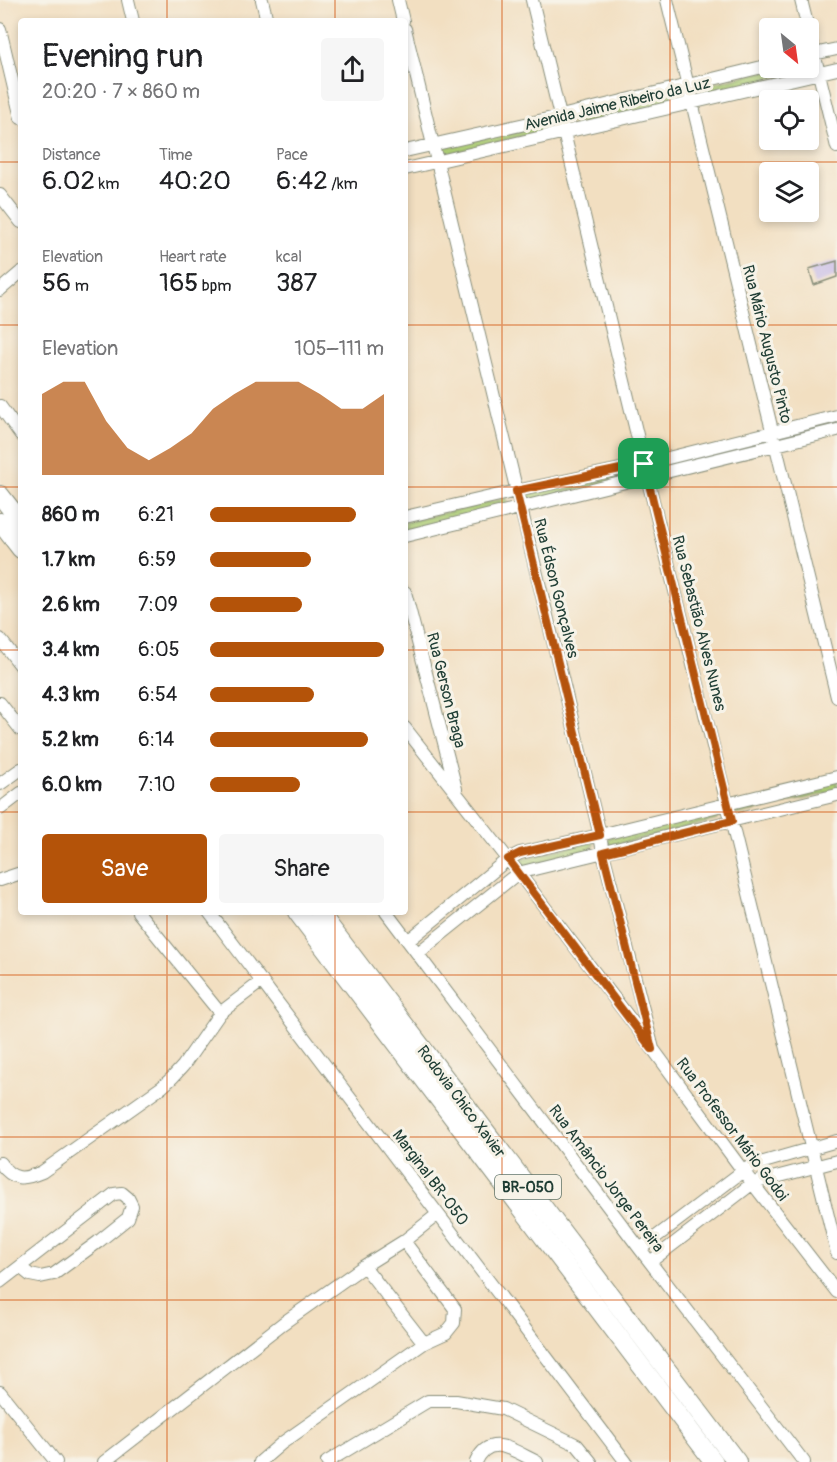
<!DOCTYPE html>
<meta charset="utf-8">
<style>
:root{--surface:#fff;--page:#f6f6f6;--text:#202124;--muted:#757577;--accent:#b45309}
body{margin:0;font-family:Pangolin,sans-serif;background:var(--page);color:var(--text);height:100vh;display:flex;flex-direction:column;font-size:22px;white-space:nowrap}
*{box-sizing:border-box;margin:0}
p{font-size:20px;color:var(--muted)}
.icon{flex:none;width:33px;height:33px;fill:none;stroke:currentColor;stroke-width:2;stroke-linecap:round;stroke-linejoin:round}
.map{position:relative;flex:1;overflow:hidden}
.details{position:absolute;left:18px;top:18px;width:390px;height:897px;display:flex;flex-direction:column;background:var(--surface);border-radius:6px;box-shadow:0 3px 9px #0003}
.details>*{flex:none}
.needle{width:39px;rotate:151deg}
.controls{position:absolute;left:759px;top:18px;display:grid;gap:12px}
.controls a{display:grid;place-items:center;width:60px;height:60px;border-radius:6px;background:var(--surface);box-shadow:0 3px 9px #0003;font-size:30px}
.pin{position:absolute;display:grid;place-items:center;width:51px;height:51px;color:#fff;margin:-26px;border-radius:12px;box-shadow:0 3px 9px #0006}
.round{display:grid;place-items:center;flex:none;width:63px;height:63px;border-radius:6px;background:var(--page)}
.head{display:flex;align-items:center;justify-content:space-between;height:102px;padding:0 24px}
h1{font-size:33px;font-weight:600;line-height:45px}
.metrics{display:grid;grid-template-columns:repeat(3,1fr);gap:9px;height:102px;padding:6px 24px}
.metrics div{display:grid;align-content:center}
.metrics b{font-size:26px;font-weight:600}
.metrics small{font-size:16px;font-weight:400}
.metrics p{font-size:16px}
.chart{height:168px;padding:12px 24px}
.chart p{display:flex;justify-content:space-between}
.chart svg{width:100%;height:108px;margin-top:6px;fill:var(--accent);opacity:.7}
.cta{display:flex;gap:12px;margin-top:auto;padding:12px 24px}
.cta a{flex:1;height:69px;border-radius:6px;background:var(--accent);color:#fff;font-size:24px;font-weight:600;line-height:69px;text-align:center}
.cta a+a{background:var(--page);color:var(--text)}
ul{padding:0 24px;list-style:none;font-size:20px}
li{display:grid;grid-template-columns:96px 72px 1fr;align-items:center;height:45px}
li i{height:15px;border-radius:8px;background:var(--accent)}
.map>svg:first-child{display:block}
</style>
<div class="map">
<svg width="837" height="1462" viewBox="0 0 837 1462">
<rect width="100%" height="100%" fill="#f7f3e8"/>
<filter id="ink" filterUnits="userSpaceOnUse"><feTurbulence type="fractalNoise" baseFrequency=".0167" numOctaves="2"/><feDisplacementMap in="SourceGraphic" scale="12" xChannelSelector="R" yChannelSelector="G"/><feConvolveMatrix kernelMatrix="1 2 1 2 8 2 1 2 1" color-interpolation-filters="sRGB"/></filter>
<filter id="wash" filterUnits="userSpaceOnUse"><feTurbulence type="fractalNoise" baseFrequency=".008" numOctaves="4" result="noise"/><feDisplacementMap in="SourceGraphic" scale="24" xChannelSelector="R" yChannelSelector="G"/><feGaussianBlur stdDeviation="1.35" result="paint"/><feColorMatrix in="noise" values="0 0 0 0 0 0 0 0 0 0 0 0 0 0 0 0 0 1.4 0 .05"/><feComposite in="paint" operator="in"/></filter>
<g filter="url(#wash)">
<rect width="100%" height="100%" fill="#f2dfc1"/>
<!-- green -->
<path fill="#abcb73" stroke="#658454" stroke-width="1.5" d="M809,61L812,64L808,70L702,94L699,92L702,86L777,68H808Z
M681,91L683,95L680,101L574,125L571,122L572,118Z
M554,122L556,125V128L449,154L446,153L444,150V146Z
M636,471V475L527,502L524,499L527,493Z
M506,498L508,501L505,507L405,533V522Z
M837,780V791L738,814L735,812L736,808L738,806Z
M717,811L719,814L716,820L610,846L607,843L608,839L610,837Z
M592,841L594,844L591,850L523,867L520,866L517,863L518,860Z"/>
<g id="blocks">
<!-- building -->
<path fill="#c2b6e7" d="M837,261V277L814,285L809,269Z"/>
</g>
</g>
<g filter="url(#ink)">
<use href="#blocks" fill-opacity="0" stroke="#888e7a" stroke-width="1.5"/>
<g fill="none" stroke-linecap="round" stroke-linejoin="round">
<!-- minor casing -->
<g stroke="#888e7a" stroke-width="14">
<path id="minor" d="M128,0L133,21
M262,0L267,21
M398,0L403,21
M532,0L644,464L837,1253
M667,0L837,697
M801,0L808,28
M0,29L21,118
M405,29L600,835L603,853L653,1049
M808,29L837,147
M809,55L837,49
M405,151L561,116L770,65
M405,169L837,69
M0,195L21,222
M0,290L21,272
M0,406L21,435
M405,517L516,491L644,464L837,416
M405,536L837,430
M405,592L456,789
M0,639L21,666
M0,703L21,730
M405,728L508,859L653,1049L743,1171L837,1292
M0,784L21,769
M0,809L21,793
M0,880L21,873
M138,912L220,1013L262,981
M209,912L626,1462
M386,912L640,1249L804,1462
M408,941L508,859L520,853L600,835L837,777
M418,953L518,873L837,795
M0,1163C13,1181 23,1180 42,1172L162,1087L173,1077L183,1066L220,1013
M640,1249L743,1171L753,1165L837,1141
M650,1262L753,1183L837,1161
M364,1266L424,1343
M0,1282L114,1194L122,1193L128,1198L132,1206L128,1218L98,1242L54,1274L40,1277L30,1275L20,1267
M0,1392L56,1462
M104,1462L282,1324L364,1266L404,1241L438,1214
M260,1462L282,1443L424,1343L446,1333L454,1323L455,1309L404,1241
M327,1462L428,1401H456L503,1409L577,1445L591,1462
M476,1462C490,1431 515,1452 537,1462"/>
</g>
<!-- highway casing -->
<g stroke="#888e7a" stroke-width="20">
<path id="highway" d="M0,495L21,522
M0,522L21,549
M297,912L714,1462
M319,912L737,1462"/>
</g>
<!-- minor -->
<use href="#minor" stroke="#fff" stroke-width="12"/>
<!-- highway -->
<use href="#highway" stroke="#fff" stroke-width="18"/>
</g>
</g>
<g fill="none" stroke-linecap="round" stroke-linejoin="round" filter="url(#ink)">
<!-- route casing -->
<g stroke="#fff" stroke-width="12">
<path id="route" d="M644,464L732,821L603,853L652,1049L508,859L520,853L600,835L516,491Z"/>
</g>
<!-- route -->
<use href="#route" stroke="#b45309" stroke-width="8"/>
</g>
<!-- grid -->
<path fill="none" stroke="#d45610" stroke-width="1.5" stroke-opacity="0.55" d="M167,0V21M335,0V21M502,0V1462M670,0V1462M0,162H21M405,162H837M0,325H21M405,325H837M0,487H21M405,487H837M0,650H21M405,650H837M0,812H21M405,812H837M167,912V1462M335,912V1462M0,975H837M0,1137H837M0,1300H837"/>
<g text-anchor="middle" stroke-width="6" stroke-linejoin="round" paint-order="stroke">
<!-- shield labels -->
<rect fill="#f7f3e8" stroke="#60746a" stroke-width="1.5" x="495" y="1175" width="66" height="24" rx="4.5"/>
<g font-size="15" font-weight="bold" fill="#1f3d34">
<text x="528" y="1192">BR-050</text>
</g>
<!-- street labels -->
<g font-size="16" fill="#1f3d34" stroke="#f7f3e8">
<text transform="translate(617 103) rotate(-13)" y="6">Avenida Jaime Ribeiro da Luz</text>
<text transform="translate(768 344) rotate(76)" y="6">Rua Mário Augusto Pinto</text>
<text transform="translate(557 588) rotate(76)" y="6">Rua Édson Gonçalves</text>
<text transform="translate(700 623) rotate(76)" y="6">Rua Sebastião Alves Nunes</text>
<text transform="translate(447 690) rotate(76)" y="6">Rua Gerson Braga</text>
<text transform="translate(462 1101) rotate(53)" y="6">Rodovia Chico Xavier</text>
<text transform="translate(733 1129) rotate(53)" y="6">Rua Professor Mário Godoi</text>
<text transform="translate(431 1177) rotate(53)" y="6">Marginal BR-050</text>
<text transform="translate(607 1178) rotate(53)" y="6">Rua Amâncio Jorge Pereira</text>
</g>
</g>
</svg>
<div class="controls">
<a><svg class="needle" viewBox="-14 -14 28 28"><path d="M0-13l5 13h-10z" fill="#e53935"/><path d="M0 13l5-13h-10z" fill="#757577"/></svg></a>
<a><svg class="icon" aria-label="locate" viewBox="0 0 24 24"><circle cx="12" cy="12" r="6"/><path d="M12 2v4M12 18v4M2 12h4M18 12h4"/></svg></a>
<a><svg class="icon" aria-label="layers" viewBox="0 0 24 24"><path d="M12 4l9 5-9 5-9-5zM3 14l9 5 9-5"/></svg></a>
</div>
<div class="pin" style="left:644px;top:464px;background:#1e9e55"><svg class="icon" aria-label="arrive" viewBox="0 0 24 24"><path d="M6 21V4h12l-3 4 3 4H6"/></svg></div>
<section class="details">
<div class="head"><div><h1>Evening run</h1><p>20:20 · 7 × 860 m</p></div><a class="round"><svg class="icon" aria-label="share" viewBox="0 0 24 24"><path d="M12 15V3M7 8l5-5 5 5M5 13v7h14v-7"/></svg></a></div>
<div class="metrics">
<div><p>Distance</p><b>6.02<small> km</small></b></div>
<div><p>Time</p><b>40:20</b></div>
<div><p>Pace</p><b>6:42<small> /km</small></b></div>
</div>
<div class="metrics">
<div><p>Elevation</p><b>56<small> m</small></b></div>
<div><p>Heart rate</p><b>165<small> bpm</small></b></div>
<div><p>kcal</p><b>387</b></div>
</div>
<div class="chart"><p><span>Elevation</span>105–111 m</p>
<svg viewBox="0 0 160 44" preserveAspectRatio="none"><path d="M0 44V11L10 6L20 6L30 22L40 33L50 38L60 33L70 27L80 17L90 11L100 6L110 6L120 6L130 11L140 17L150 17L160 11V44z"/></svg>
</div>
<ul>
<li><b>860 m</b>6:21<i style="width:84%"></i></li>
<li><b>1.7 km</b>6:59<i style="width:58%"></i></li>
<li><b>2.6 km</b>7:09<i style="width:53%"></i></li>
<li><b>3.4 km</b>6:05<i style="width:100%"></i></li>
<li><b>4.3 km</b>6:54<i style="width:60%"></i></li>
<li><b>5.2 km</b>6:14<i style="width:91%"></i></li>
<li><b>6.0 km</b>7:10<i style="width:52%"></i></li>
</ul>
<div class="cta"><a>Save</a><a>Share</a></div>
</section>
</div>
